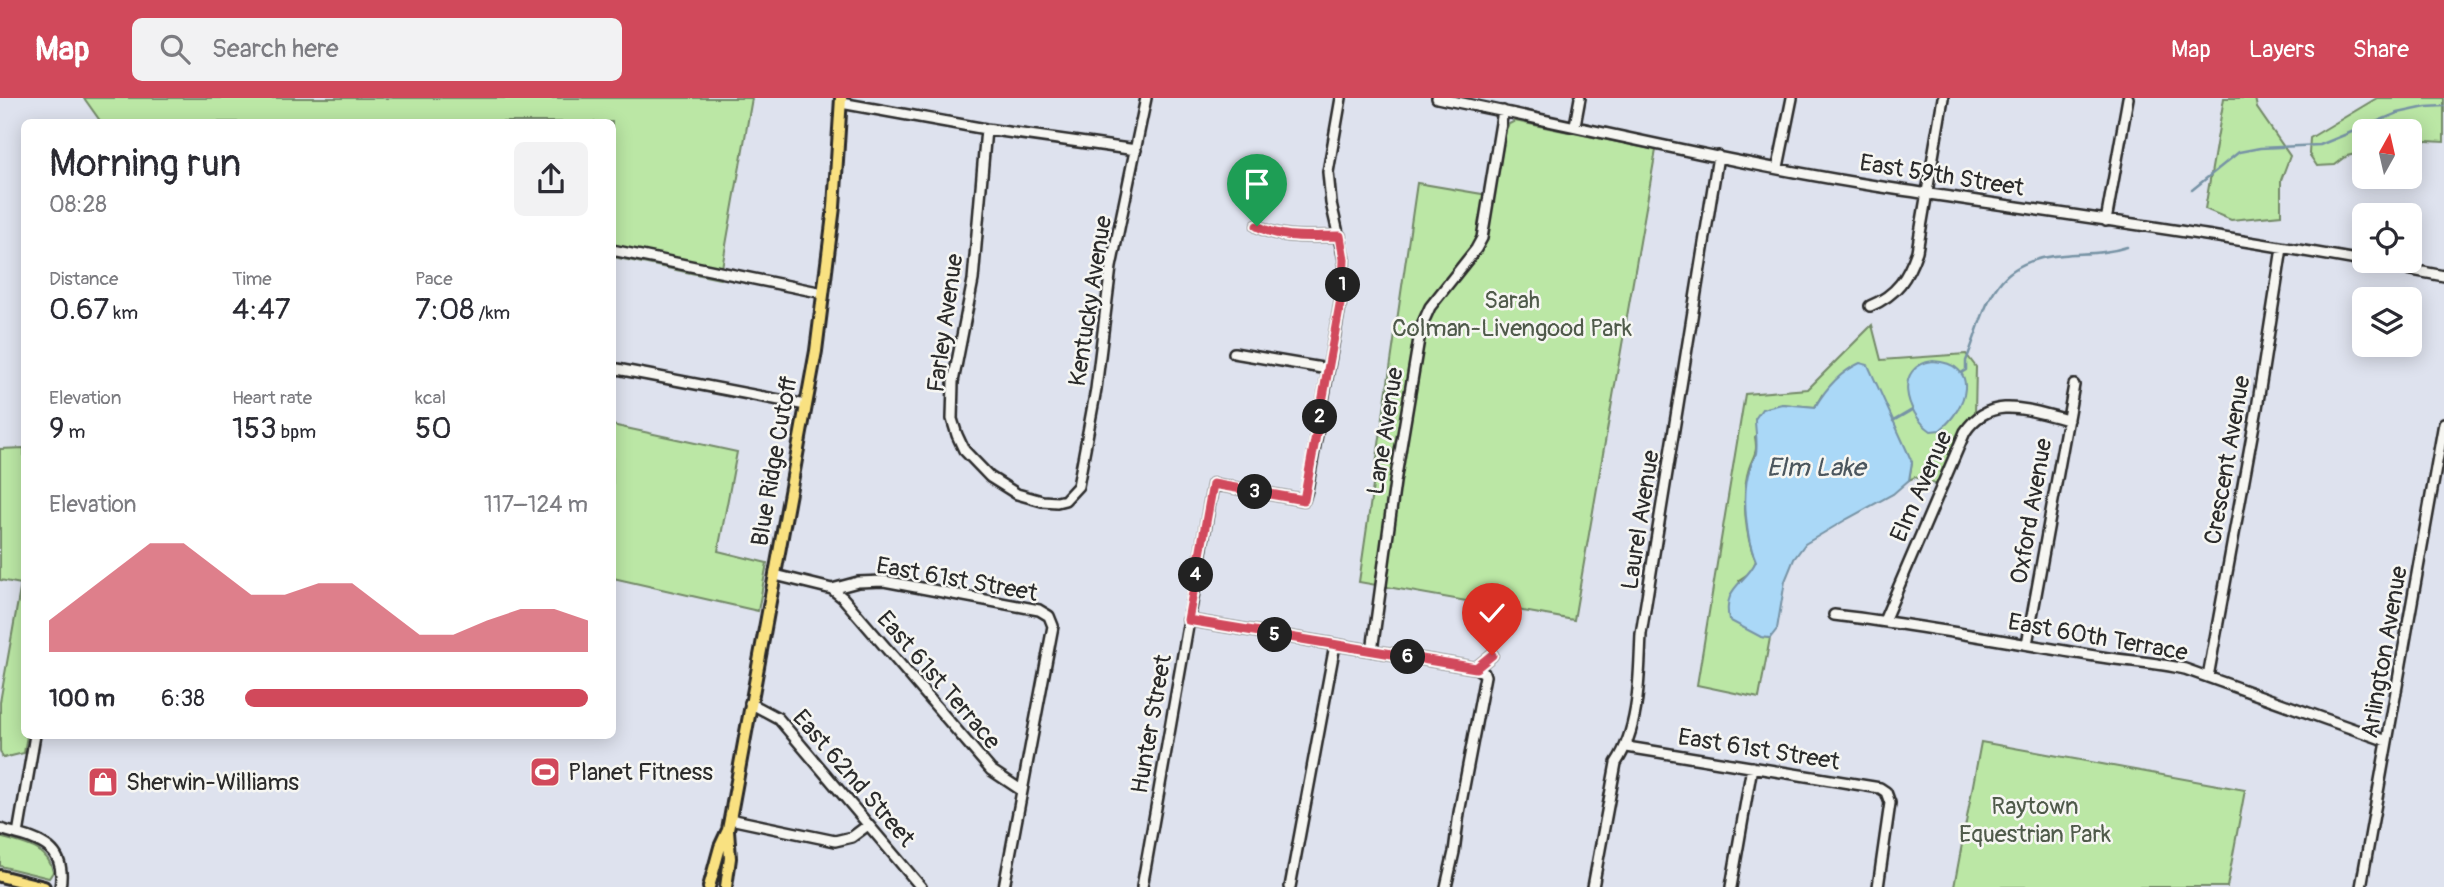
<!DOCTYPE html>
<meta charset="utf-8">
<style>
:root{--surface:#fff;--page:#f2f2f3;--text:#2b2b33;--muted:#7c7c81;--accent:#d1495b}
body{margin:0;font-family:Pangolin,sans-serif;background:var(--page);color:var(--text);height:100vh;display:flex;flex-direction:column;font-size:26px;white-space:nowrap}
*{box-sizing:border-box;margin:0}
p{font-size:23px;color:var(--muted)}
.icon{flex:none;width:38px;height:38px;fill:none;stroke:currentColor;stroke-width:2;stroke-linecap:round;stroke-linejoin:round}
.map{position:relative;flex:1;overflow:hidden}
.details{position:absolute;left:21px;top:21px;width:595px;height:620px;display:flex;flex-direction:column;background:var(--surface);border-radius:10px;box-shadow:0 4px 18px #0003}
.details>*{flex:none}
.needle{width:46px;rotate:8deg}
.controls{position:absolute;left:2352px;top:21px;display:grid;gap:14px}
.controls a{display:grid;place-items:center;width:70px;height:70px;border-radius:10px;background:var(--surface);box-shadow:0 4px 18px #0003;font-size:35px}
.pin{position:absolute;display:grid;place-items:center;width:60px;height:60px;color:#fff;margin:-72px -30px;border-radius:50% 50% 50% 0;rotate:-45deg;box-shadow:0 0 7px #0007}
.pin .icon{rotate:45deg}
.km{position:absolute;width:35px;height:35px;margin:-18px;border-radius:50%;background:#222;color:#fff;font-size:19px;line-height:35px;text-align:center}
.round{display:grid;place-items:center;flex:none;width:74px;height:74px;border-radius:10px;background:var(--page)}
.summary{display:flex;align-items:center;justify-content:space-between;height:119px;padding:0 28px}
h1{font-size:38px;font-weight:600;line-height:52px}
.figures{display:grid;grid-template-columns:repeat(3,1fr);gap:10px;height:119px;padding:7px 28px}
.figures div{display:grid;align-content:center}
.figures b{font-size:30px;font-weight:600}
.figures small{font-size:19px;font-weight:400}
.figures p{font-size:19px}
.chart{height:196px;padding:14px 28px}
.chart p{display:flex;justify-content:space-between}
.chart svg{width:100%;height:126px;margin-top:7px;fill:var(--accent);opacity:.7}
ul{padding:0 28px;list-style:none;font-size:23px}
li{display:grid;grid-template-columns:112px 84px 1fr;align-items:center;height:52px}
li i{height:18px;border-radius:9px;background:var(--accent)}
header{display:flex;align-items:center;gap:42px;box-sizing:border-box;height:98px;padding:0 35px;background:var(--accent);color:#fff}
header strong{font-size:33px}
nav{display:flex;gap:38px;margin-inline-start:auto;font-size:24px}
.search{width:490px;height:63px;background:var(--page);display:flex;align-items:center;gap:18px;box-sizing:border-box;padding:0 24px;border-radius:10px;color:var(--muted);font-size:26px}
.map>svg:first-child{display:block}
</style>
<header>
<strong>Map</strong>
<div class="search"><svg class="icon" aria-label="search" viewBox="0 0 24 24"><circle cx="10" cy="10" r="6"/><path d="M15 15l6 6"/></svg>Search here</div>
<nav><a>Map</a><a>Layers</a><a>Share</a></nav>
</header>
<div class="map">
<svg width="2444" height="789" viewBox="0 0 2444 789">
<rect width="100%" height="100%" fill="#dee2ee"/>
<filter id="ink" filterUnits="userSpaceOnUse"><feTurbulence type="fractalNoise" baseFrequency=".0143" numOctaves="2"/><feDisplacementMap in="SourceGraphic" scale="14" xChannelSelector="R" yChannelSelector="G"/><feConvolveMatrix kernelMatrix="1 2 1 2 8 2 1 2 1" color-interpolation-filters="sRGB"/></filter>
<g filter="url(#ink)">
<!-- green -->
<path fill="#bbe7a5" stroke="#738968" stroke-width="2" d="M84,0H752L720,181L613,159L612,24H101Z
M2224,0H2255L2257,10L2290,58L2281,82V117L2231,122L2205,111Z
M2377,0H2444V44L2410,42V33H2364V54L2347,58L2335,67L2317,68L2309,56L2310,40Z
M1515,23L1656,52L1574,522L1359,484L1417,85L1494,98L1506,31L1509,26Z
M1872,227L1881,262L1966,256L1976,269L1975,316C1954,334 1947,361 1938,387L1915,379L1909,382L1912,364L1822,297L1815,309L1782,306L1755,339C1758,355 1754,356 1749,370C1741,395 1745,440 1756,463L1751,474L1739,482L1761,539L1770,540L1759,600L1697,587L1745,296L1808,291Z
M612,327L737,354L718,453L767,465L758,513L613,480Z
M24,350V637H27L24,655L3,660L0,653V604L21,486L0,482V351Z
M1981,644L2245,692L2227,789H1954Z
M0,739C22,746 48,748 53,774L49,780L0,768Z"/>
<!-- water -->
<path fill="#aad8f7" stroke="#7793a5" stroke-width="2" d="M1933,263C1982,266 1967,310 1940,332L1931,333C1905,315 1893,268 1933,263Z
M1860,265L1868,267L1912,364L1909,382L1893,396L1847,421L1805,446L1794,461L1785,483L1777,531L1770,540L1761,539L1729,522C1722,488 1746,486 1756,463C1746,441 1741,394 1750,370C1751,364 1755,361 1756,355C1758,345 1755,332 1755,321L1762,311L1782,306L1815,309C1826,290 1840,274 1860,265Z"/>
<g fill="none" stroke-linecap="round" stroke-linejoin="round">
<!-- stream -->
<path stroke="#7793a5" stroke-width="2.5" d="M2192,92L2239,54L2260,50L2320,47L2398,15L2426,9L2444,8
M1961,275L1966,272V263C1988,207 1990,162 2063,157C2086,155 2105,156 2127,149
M1893,323L1912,312"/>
<!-- minor casing -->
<g stroke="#2b2b2b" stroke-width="14">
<path id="minor" d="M1437,0C1589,30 1741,68 1895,91C2078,118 2262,143 2444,178
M841,5L986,31L1136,52
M1575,27L1580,0
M986,31L973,182L953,284L952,321L957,337L964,352L990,379L1017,396L1042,403L1057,404L1065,402L1078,388L1096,291L1111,169L1146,0
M1778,69L1792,0
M2106,123L2128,0
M1257,128C1283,142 1311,138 1340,138
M612,152L823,195
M1870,208C1897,197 1908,179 1917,153L1943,0
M1234,255L1328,271
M612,270L806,307
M775,477L832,491L858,484L884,483L1039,512L1049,518L1053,528L1004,789
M832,491L843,500L991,672L1021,692
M1834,517C1921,527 2008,544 2095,558C2125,563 2155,564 2185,571L2387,643
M1188,522L1476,570L1492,557
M1884,523L1965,334C1991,295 2030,313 2068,322
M2027,546L2074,287
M1372,553L1395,384L1421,229L1430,209L1476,151L1482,140L1503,13
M2208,579L2257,310L2282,150
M750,605L778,620L921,789
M1627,649L1880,690L1886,694L1890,705L1878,789
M730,721L835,743L852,739L868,727
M0,731C33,741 68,745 60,789
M18,736L35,637
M1142,789L1213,386L1304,402L1307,392L1343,190L1344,161L1331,105L1328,74L1341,0
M1290,789L1335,547
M1446,789L1454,754L1459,715L1485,578L1484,575L1476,570
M1593,789L1616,665C1640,629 1639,578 1641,536L1718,58
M1731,789L1752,669
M2361,789L2444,325"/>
</g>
<!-- major casing -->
<g stroke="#2b2b2b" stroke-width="16">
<path id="major" d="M0,778L44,789
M709,789L720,749L727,734
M726,789L730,760L728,732L816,253L834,109L841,0"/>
</g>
<!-- minor -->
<use href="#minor" stroke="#f6f6f2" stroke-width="9"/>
<!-- major -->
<use href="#major" stroke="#f9e181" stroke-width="10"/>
</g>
</g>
<g fill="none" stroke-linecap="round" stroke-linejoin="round" filter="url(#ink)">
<!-- route casing -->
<g stroke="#fff" stroke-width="14">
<path id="route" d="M1257,128C1283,142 1311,138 1340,138L1344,161L1343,190L1304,402L1213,386L1188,522L1476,570L1492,557"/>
</g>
<!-- route -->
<use href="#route" stroke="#d1495b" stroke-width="9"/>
</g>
<!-- icons -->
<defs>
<g id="stadium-square" transform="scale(1.575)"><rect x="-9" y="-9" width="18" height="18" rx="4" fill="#d1495b" stroke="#f6f6f2"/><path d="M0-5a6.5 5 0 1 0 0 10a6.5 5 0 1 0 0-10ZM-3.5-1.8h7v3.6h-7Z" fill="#fff"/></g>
<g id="shop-square" transform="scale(1.575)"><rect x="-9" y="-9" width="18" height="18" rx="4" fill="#d1495b" stroke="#f6f6f2"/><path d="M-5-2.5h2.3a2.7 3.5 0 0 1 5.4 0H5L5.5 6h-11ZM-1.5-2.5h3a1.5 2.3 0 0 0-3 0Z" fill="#fff"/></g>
</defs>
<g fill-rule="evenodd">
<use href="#stadium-square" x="545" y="674"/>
<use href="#shop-square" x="103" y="684"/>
</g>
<g text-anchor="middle" stroke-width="5" stroke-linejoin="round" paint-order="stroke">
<!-- street labels -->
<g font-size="24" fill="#2b2b2b" stroke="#f6f6f2">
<text transform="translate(1942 77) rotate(9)" y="8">East 59th Street</text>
<text transform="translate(1090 203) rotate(-81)" y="8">Kentucky Avenue</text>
<text transform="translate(945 225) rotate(-82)" y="8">Farley Avenue</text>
<text transform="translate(1385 333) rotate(-81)" y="8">Lane Avenue</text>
<text transform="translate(2227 362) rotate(-80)" y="8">Crescent Avenue</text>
<text transform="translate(774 363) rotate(-80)" y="8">Blue Ridge Cutoff</text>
<text transform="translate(1921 388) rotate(-66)" y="8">Elm Avenue</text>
<text transform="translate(2031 413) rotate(-80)" y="8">Oxford Avenue</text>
<text transform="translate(1640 422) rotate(-81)" y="8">Laurel Avenue</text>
<text transform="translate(957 481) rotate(10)" y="8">East 61st Street</text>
<text transform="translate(2098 539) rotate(10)" y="8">East 60th Terrace</text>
<text transform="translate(2384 554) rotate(-80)" y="8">Arlington Avenue</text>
<text transform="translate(939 582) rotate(49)" y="8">East 61st Terrace</text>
<text transform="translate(1151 626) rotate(-80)" y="8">Hunter Street</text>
<text transform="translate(1759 651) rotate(9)" y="8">East 61st Street</text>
<text transform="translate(854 680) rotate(49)" y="8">East 62nd Street</text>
</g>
<!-- park labels -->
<g font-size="24" fill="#4f5a4a" stroke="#f6f6f2">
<text x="1512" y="210">Sarah<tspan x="1512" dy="28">Colman-Livengood Park</tspan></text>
<text x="2035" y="716">Raytown<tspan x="2035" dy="28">Equestrian Park</tspan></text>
</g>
<!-- poi labels -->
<g font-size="24" fill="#2b2b2b" stroke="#f6f6f2" text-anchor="start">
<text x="568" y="682">Planet Fitness</text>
<text x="126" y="692">Sherwin-Williams</text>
</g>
<!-- water labels -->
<g font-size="26" font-style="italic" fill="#4b565e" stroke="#f6f6f2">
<text x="1816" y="378">Elm Lake</text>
</g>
</g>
</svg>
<div class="controls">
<a><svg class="needle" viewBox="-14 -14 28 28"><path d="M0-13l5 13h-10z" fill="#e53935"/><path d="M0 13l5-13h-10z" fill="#7c7c81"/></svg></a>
<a><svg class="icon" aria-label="locate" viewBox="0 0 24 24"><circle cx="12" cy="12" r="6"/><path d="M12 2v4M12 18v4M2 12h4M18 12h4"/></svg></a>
<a><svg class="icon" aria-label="layers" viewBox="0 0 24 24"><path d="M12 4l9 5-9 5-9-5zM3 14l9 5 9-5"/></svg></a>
</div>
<div class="pin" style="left:1257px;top:128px;background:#1e9e55"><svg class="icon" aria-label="arrive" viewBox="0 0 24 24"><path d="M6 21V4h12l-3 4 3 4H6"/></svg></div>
<div class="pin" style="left:1492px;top:557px;background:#d93025"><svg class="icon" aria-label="check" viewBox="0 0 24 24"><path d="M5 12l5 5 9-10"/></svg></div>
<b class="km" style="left:1343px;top:187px">1</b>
<b class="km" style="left:1320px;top:319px">2</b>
<b class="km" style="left:1255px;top:394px">3</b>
<b class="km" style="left:1196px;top:477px">4</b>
<b class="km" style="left:1275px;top:537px">5</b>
<b class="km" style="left:1408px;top:559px">6</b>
<section class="details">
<div class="summary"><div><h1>Morning run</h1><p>08:28</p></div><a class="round"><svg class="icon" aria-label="share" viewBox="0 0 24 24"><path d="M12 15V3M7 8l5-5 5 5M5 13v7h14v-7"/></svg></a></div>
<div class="figures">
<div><p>Distance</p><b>0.67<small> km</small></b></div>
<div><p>Time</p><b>4:47</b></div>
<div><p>Pace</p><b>7:08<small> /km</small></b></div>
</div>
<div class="figures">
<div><p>Elevation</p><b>9<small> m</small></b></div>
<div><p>Heart rate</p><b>153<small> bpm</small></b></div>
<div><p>kcal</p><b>50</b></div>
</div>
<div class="chart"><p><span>Elevation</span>117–124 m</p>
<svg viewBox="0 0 160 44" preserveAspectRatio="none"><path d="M0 44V33L10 24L20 15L30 6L40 6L50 15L60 24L70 24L80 20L90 20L100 29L110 38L120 38L130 33L140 29L150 29L160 33V44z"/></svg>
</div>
<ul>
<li><b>100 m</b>6:38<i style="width:100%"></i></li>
</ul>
</section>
</div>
